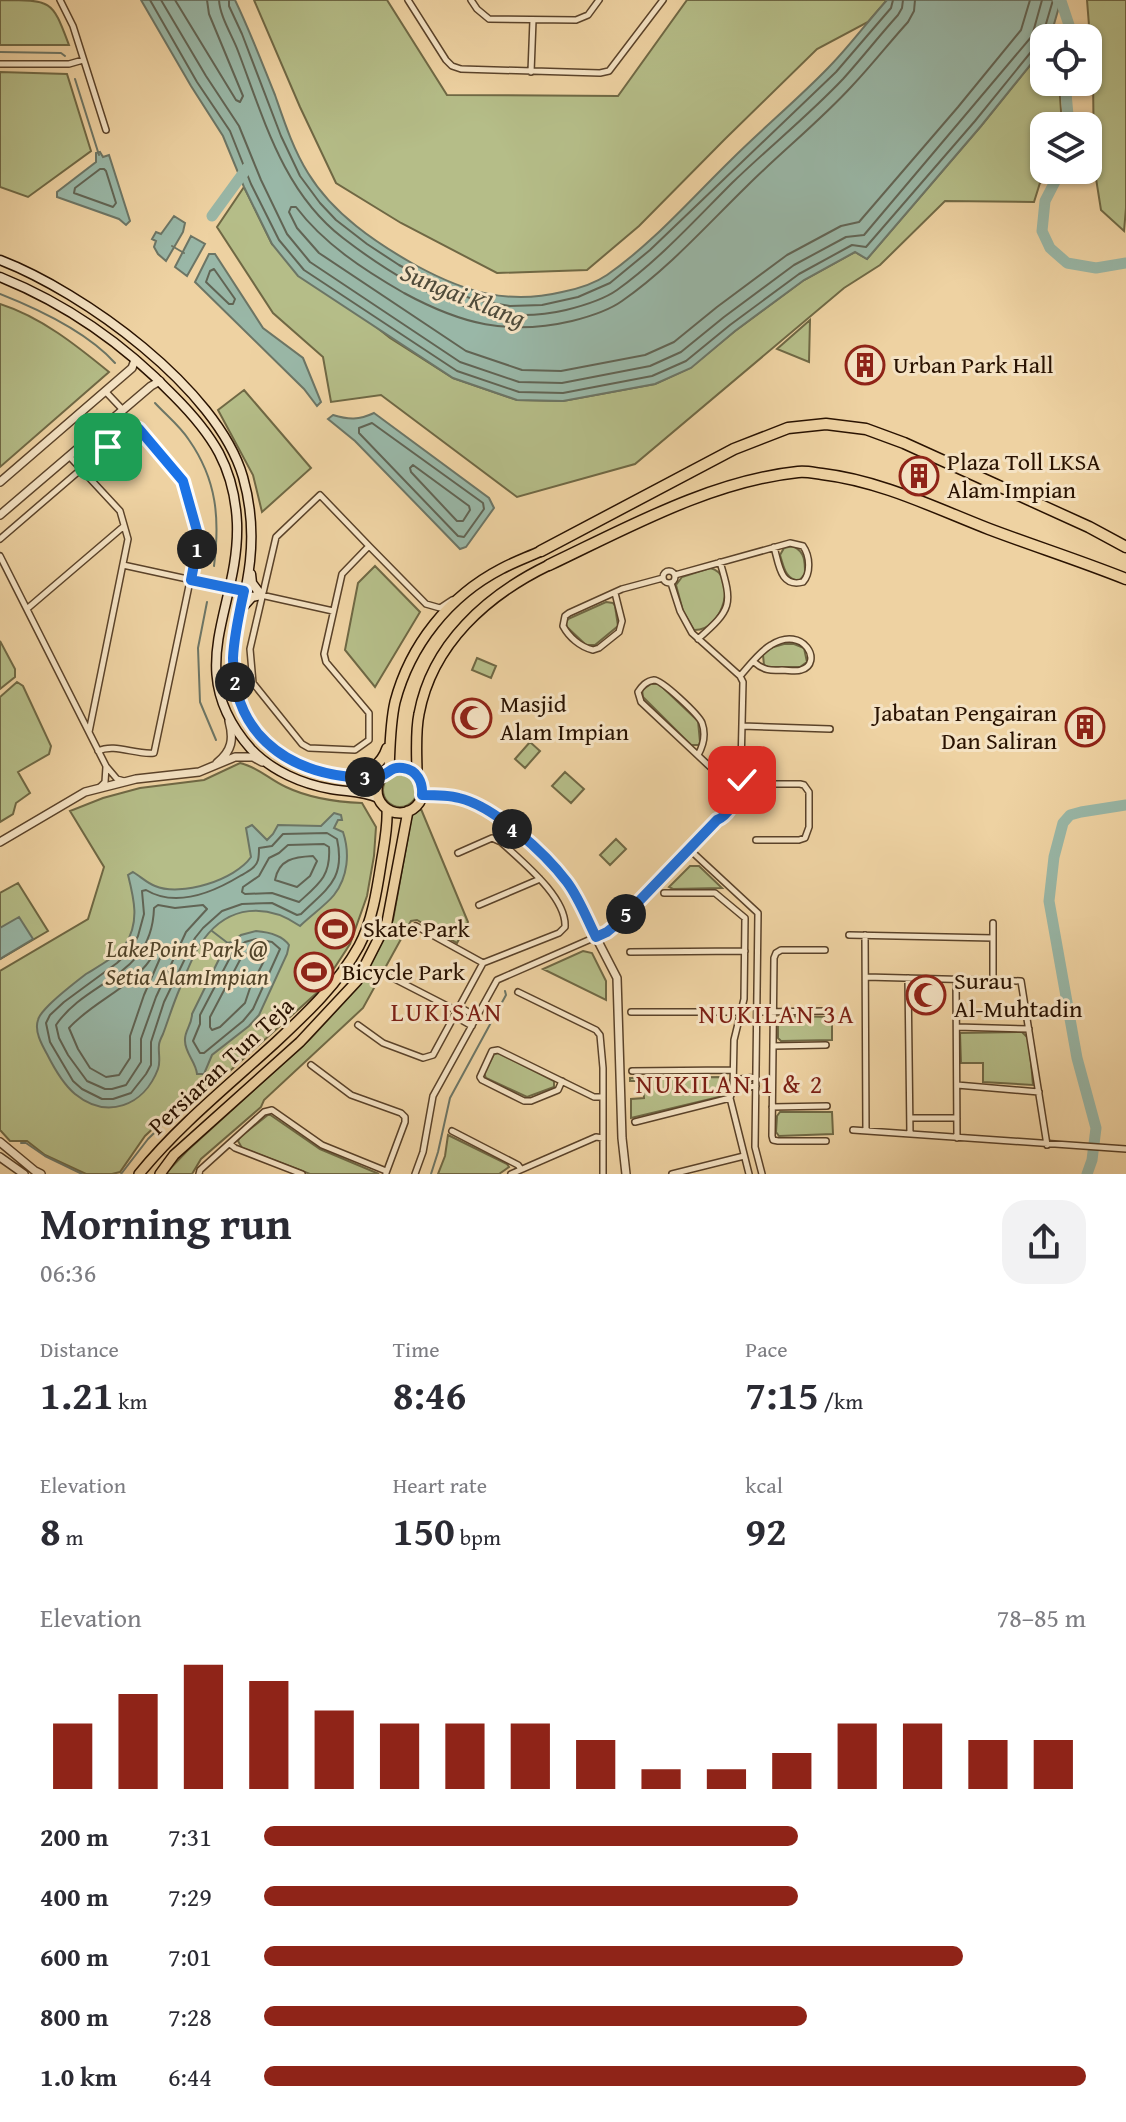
<!DOCTYPE html>
<meta charset="utf-8">
<style>
:root{--surface:#fff;--page:#f2f2f3;--text:#2b2b33;--muted:#7c7c81;--accent:#8f2418}
body{margin:0;font-family:"Gentium Book Plus",serif;background:var(--page);color:var(--text);height:100vh;display:flex;flex-direction:column;font-size:30px;white-space:nowrap}
*{box-sizing:border-box;margin:0}
p{font-size:26px;color:var(--muted)}
.icon{flex:none;width:44px;height:44px;fill:none;stroke:currentColor;stroke-width:2;stroke-linecap:round;stroke-linejoin:round}
.map{position:relative;height:1174px;overflow:hidden}
.details{display:flex;flex-direction:column;background:var(--surface);flex:1}
.details>*{flex:none}
.tools{position:absolute;left:1030px;top:24px;display:grid;gap:16px}
.tools a{display:grid;place-items:center;width:72px;height:72px;border-radius:16px;background:var(--surface);box-shadow:0 2px 6px #0004;font-size:40px}
.pin{position:absolute;display:grid;place-items:center;width:68px;height:68px;color:#fff;margin:-34px;border-radius:16px;box-shadow:0 4px 12px #0006}
.km{position:absolute;width:40px;height:40px;margin:-20px;border-radius:50%;background:#222;color:#fff;font-size:22px;line-height:40px;text-align:center}
.round{display:grid;place-items:center;flex:none;width:84px;height:84px;border-radius:24px;background:var(--page)}
.headline{display:flex;align-items:center;justify-content:space-between;height:136px;padding:0 40px}
h1{font-size:44px;font-weight:700;line-height:60px}
.stats{display:grid;grid-template-columns:repeat(3,1fr);gap:12px;height:136px;padding:8px 40px}
.stats div{display:grid;align-content:center}
.stats b{font-size:40px;font-weight:700}
.stats small{font-size:22px;font-weight:400}
.stats p{font-size:22px}
.chart{height:224px;padding:16px 40px}
.chart p{display:flex;justify-content:space-between}
.chart svg{width:100%;height:144px;margin-top:8px;stroke:var(--accent);stroke-width:6}
ul{padding:0 40px;list-style:none;font-size:26px}
li{display:grid;grid-template-columns:128px 96px 1fr;align-items:center;height:60px}
li i{height:20px;border-radius:10px;background:var(--accent)}
.map>svg:first-child{display:block}
</style>
<div class="map">
<svg width="1126" height="1174" viewBox="0 0 1126 1174">
<rect width="100%" height="100%" fill="#eed2a2"/>
<filter id="stains"><feTurbulence type="fractalNoise" baseFrequency=".0025" numOctaves="4"/><feColorMatrix values="0 0 0 0 .2 0 0 0 0 .09 0 0 0 0 .02 0 0 0 .5 -.17"/></filter>
<radialGradient id="worn" r=".72"><stop offset=".6" stop-color="#630" stop-opacity="0"/><stop offset="1" stop-color="#630" stop-opacity=".3"/></radialGradient>
<!-- green -->
<path fill="#b5bd88" stroke="#6f6844" stroke-width="2" d="M0,0C53,0 52,0 69,45H0Z
M254,0H387L447,95L618,96L687,0H887L868,22L817,49L725,139L639,226L587,270L497,273L401,223L336,183L300,107Z
M1087,0H1126V208L1124,231L1101,210L1094,166L1093,76Z
M1044,48V82H1059L1062,126H1044V170L1034,202L945,201L880,265L844,288L635,464L517,497L381,395L331,402L323,357L273,313L217,227L244,187L272,244L390,338L453,378L517,400L563,401L655,384L690,368L735,331L804,280L855,252L867,259L981,126Z
M0,72L67,74L91,151L28,197L0,187Z
M0,304C41,317 76,345 109,372L0,467Z
M810,320L809,362L777,349Z
M244,390L311,468L262,512L253,475L218,410Z
M793,546C805,552 805,561 805,574L799,581C785,579 784,567 780,555L784,548Z
M375,566L420,612L375,687L345,650L358,583Z
M710,568C738,574 724,631 694,630L683,611L676,585L682,577Z
M606,602L613,603L615,606L618,626L595,645H586L567,627L566,623L568,619Z
M0,641L15,669V677L0,689Z
M784,644H794L804,648L807,662L800,667H768L764,665L763,655L770,648Z
M477,658L496,666L491,678L472,670Z
M17,682L23,686L51,746L49,754L18,772L30,793L16,803L13,814L0,822V697Z
M651,684H659L698,721L700,742L699,745H691L643,697L642,690Z
M530,742L540,751L525,768L515,759Z
M240,763C258,767 270,780 286,787C309,798 337,802 362,803L376,827L374,856L367,896L350,944L320,990L212,1087L196,1086L195,1089L145,1136L120,1172L112,1174H86L45,1155L27,1141H10L0,1130V971L88,919L104,867L70,811L103,798L140,788L204,780Z
M565,772L584,789L571,803L552,786Z
M383 790a17 17 0 1 1 34 0a17 17 0 1 1-34 0Z
M421,809L468,922L457,943L417,920L411,921L363,1008L264,1100L261,1107L201,1159L192,1174H165L188,1150L310,1039L360,985L393,920L412,814Z
M616,839L626,849L610,865L600,855Z
M690,866H699L722,888L673,889L669,887Z
M18,883L48,931L0,959V893Z
M583,951L592,953L606,981V1000L543,969Z
M782,1016L832,1017V1040L781,1041L778,1038V1020Z
M1022,1032L1029,1039L1033,1085L983,1082V1063H961L960,1033Z
M499,1053L554,1081V1087L527,1097L486,1078L484,1073L494,1054Z
M723,1077L727,1081V1090L723,1096L631,1118V1099L644,1098L643,1081H630V1078Z
M780,1112H832L833,1134L779,1136L776,1132L777,1116Z
M269,1114L320,1149L379,1174H310L242,1148L238,1141L240,1137Z
M448,1135L507,1164L509,1167L499,1174H438L445,1156Z"/>
<!-- water -->
<path fill="#99b7a7" stroke="#6c7565" stroke-width="2" d="M141,0H235C250,31 262,63 275,95C284,121 293,149 308,173C333,214 376,243 417,266C465,292 508,305 562,292C577,289 594,284 607,275C653,243 691,199 731,160C762,129 797,100 828,68C849,47 867,22 887,0H1061L1050,38H1044V48L981,126L867,259L855,252L804,280L735,331L691,368L655,384L563,401L517,400L453,378L298,276L272,244L244,187L223,136L191,86Z
M100,152L103,157L109,155L130,221L126,225L119,219L57,197V192L96,162V153Z
M174,216L185,223L183,232L166,261L158,254L154,247L156,241L152,239L156,232L161,234Z
M191,236L205,244L187,276L175,267Z
M209,254H215L263,328L303,358L321,402L317,406L304,389L195,282Z
M374,413L489,498L494,508L466,547L460,549L355,441L328,419L333,415C349,420 359,420 374,413Z
M334,813L341,815L342,820H338L334,828L343,832C350,853 348,877 334,895C326,905 310,916 300,926C267,903 229,905 204,939C193,953 187,972 180,988C173,1004 169,1018 163,1034C162,1036 159,1043 159,1045C158,1053 161,1061 158,1069C144,1106 107,1120 75,1094C63,1084 54,1068 47,1054C42,1045 34,1031 38,1020C39,1015 45,1009 49,1005C60,994 73,984 86,974C99,966 116,957 125,945C140,922 134,899 128,875L133,872C140,876 147,883 155,886C181,897 235,880 251,857L246,828L252,825L267,840L273,834L278,825L321,826Z
M19,917L33,939L0,959V928Z
M256,931C268,932 282,935 289,945L287,954L259,1015L249,1026L212,1055L204,1074H197C196,1062 185,1053 185,1041C184,1031 192,1025 192,1014L227,943L232,942L241,935Z"/>
<g fill="none" stroke-linecap="round" stroke-linejoin="round">
<!-- shore -->
<path stroke="#616454" stroke-width="2" d="M150,0L197,82L230,131L251,184L279,240L304,270L457,371L519,392L563,393L652,376L686,361L730,325L799,274L852,245L866,247L975,121L1035,47L1042,43L1043,34L1053,0
M161,0L206,76L239,126L261,180L287,234L310,262L460,362L519,382L562,383L650,366L681,352L724,317L794,265L846,237L864,235L1032,36L1042,0
M175,0L236,100L240,102L243,96L209,14L207,0
M219,0C220,17 232,35 238,51C264,119 283,192 343,238C408,288 482,330 566,310C582,306 603,300 617,290C659,260 695,220 732,183C768,148 808,116 843,79C862,58 879,36 898,15L902,8L903,0
M229,0V6L242,34L281,136L300,176L320,203L336,220L367,244L399,265L434,284L475,300L510,306L542,305L578,297L610,283L650,250L836,72L891,8L893,0
M915,0L914,11L908,22C889,43 871,66 852,86C819,122 781,152 747,186C707,225 668,269 622,301C608,311 588,317 572,321C508,336 461,324 404,293C364,270 324,244 296,207H291L289,212L297,228L319,253L466,351L522,370L561,371L645,355L674,342L717,307L787,255L841,226L859,222L958,107L1021,30L1030,0
M100,169H104L106,171L116,203L113,207L74,193L75,188Z
M214,269L235,299L233,304H229L206,282L210,271Z
M372,423L483,503L484,509L464,537L458,536L359,433V428Z
M413,465L469,506L470,510L463,521H457L411,472L410,468Z
M327,833L337,839C346,880 326,889 301,914L297,915L272,903L242,904L222,911L203,928L195,938L164,1002L151,1042V1065L146,1074L131,1093L113,1099H102L82,1089L73,1081L50,1042L46,1023L50,1015L64,1002L117,963L131,950L138,936L144,914L142,891L146,890C176,908 212,893 240,876C247,872 256,868 258,860C259,856 259,852 259,848L272,846L283,834Z
M324,844L329,847C331,876 319,884 299,902L272,893L245,894L242,892L243,887L259,876L269,858L279,853L288,845Z
M313,856L317,861L310,876L297,887L275,880C279,859 294,857 313,856Z
M158,905L175,908L203,905L207,909L186,932L156,997L141,1039V1062L126,1085L112,1089H105L87,1081L68,1055L59,1038L56,1025C88,978 152,978 154,908Z
M256,939L272,942L280,949L253,1009L243,1021L204,1053H200L193,1041L200,1024V1015L234,950L245,942Z
M257,949L265,951L267,955L250,988L245,1003L220,1027L212,1030L210,1027V1017L241,958L249,951Z
M158,951L161,956L144,995L130,1036V1058L119,1075L106,1077L90,1068L78,1049L69,1028C94,1000 137,986 155,952Z"/>
<!-- stream -->
<path stroke="#6c7565" stroke-width="2" d="M0,52L61,53L65,56
M75,79L99,155
M172,246L184,253
M0,294C38,309 87,332 115,363
M155,403C166,415 180,426 189,440C217,480 220,519 214,566
M207,602L198,648L200,702L216,740
M212,931L229,944
M21,1143H26L45,1156L82,1174
M121,1174L148,1139L198,1090
M431,1174L438,1152L450,1098L506,995L505,991"/>
<!-- river -->
<path stroke="#99b7a7" stroke-width="11" d="M1058,0L1061,1L1069,25L1068,38
M1065,82L1069,126
M1061,170L1045,201L1042,231L1050,248L1067,263L1096,268L1126,263
M212,216L247,168
M1087,1174L1092,1160L1096,1128L1077,1058L1049,901L1054,857L1063,823L1070,815L1081,812L1126,805"/>
<!-- minor casing -->
<g stroke="#5a4229" stroke-width="8">
<path id="minor" d="M60,0L73,26L106,130
M408,0L446,60L452,66L461,69L600,73L609,71L663,0
M471,0L477,9L489,19L576,20L588,15L599,0
M0,64H69L83,60
M531,72L533,20
M105,391L123,410
M69,456L120,511L128,539L89,732
M320,495L369,546L342,574L324,654L326,662L369,713V740L355,750L309,748L302,744L253,683L250,649L276,537Z
M0,539L129,428L134,427L139,429L183,481L199,538L154,753C135,755 115,743 98,751
M369,546L426,604L440,608L452,600
M0,556L106,766L117,779L124,781
M123,565L247,592
M663 577a6 6 0 1 1 12 0a6 6 0 1 1-12 0Z
M675,575L790,543L803,546C810,556 811,573 803,582C780,588 779,564 774,547
M671,583L680,611L692,633L740,676L743,682L741,766L738,776
M615,593L622,621L619,632L599,648L593,650C580,647 569,637 563,626L565,616L569,613L622,589L663,578
M261,595L333,611
M28,608L124,526
M698,639C732,609 733,605 720,562
M740,676C749,666 759,652 771,645C804,624 824,664 801,670C796,672 788,670 782,670C770,671 763,670 754,662
M742,726L830,729
M698,755C703,746 706,734 702,723C699,715 662,680 654,680C646,681 642,686 638,692L641,702L723,779L728,780
M727 783a8 8 0 1 1 16 0a8 8 0 1 1-16 0Z
M743,784H800L804,785L809,792V827L805,838L799,840H756
M100,787L105,782L106,767
M718,820C727,815 736,801 736,791
M689,849L758,913L755,1147L762,1174
M664,893H715L745,918L744,999L734,1040L733,1089L730,1098L749,1174
M479,905L540,879
M416,926L483,963
M849,935L993,938
M865,935L866,1131
M825,950H781L776,953L774,958L772,1136L773,1140L778,1141H826
M630,952L745,951
M389,976L457,1011L463,1009L477,1017
M866,977L1021,981L1047,1145
M908,978L910,1134
M956,979L957,1138
M993,980V923
M518,992L596,1030L600,1035L603,1068V1174
M457,1012L458,1018L472,1026
M631,1012H741
M757,1012L826,1011
M358,1025L383,1043L423,1058L433,1055L483,963L559,933L565,927C567,897 521,861 501,842L492,838L458,853
M957,1027L1029,1029
M773,1046L826,1045
M311,1065L351,1095L401,1113L405,1117V1122L386,1173
M632,1071L732,1070
M733,1080L756,1077
M562,1081L558,1090L531,1101H524L482,1080L480,1077L492,1051L498,1050L594,1097H603
M957,1085L1039,1092
M733,1089L756,1086
M772,1107L827,1106
M910,1118H957
M635,1122L730,1098
M853,1130L1126,1149
M452,1131L518,1165L521,1169
M230,1144L235,1148L302,1174
M199,1174L200,1170L264,1112L272,1110L322,1145L386,1171
M415,1174L423,1152L433,1096L497,980L607,932L717,820L732,790
M511,1174L596,1137L603,1138
M672,1174L744,1156"/>
</g>
<!-- tertiary casing -->
<g stroke="#5a4229" stroke-width="10">
<path id="tertiary" d="M0,482L132,368L135,360
M0,515L151,386L160,381
M217,763C232,751 234,739 229,721
M422,795L457,797L473,802L496,815L542,855L568,883L617,978L622,1138L626,1174
M0,842L85,792L136,779L199,772L235,757H253L262,762
M0,1142L35,1171L41,1174
M0,1157L24,1174"/>
</g>
<!-- secondary casing -->
<g stroke="#291201" stroke-width="11">
<path id="secondary" d="M0,260C83,292 217,388 243,477C251,505 253,533 250,561C244,617 220,660 247,716C255,733 267,746 283,755C313,773 347,779 382,776
M0,277C67,304 124,344 174,396C191,413 207,431 219,453C230,474 236,500 237,523C240,609 180,669 251,749C272,771 302,784 331,789C348,792 363,791 378,798
M243,607L252,597L261,595L252,583L251,574"/>
</g>
<!-- primary casing -->
<g stroke="#291201" stroke-width="12">
<path id="primary" d="M377 790a23 23 0 1 1 46 0a23 23 0 1 1-46 0Z
M389,770C390,748 390,724 395,702C410,645 449,596 501,569C514,562 528,557 541,551
M417,776C417,756 415,733 419,714C432,644 487,595 549,565
M352,777C369,771 381,766 387,748
M139,1174C179,1125 229,1085 276,1042C307,1013 338,984 359,946C372,922 377,890 381,864C384,845 388,828 387,809
M160,1174L174,1155L300,1042L357,981L387,922L408,811"/>
</g>
<!-- motorway casing -->
<g stroke="#291201" stroke-width="13">
<path id="motorway" d="M541,551L734,449L788,428L826,424L866,429L904,443L1089,527L1126,547
M549,565C627,528 711,481 798,472C806,471 814,473 822,474C881,481 935,508 989,529C1034,546 1081,561 1126,579"/>
</g>
<!-- minor -->
<use href="#minor" stroke="#f4e2c3" stroke-width="5"/>
<!-- tertiary -->
<use href="#tertiary" stroke="#f4e2c3" stroke-width="7"/>
<!-- secondary -->
<use href="#secondary" stroke="#f4e2c3" stroke-width="8"/>
<!-- primary -->
<use href="#primary" stroke="#eed2a2" stroke-width="9"/>
<!-- motorway -->
<use href="#motorway" stroke="#eed2a2" stroke-width="10"/>
</g>
<g fill="none" stroke-linecap="round" stroke-linejoin="round">
<!-- route casing -->
<g stroke="#fff" stroke-width="16">
<path id="route" d="M108,447L134,427L139,429L183,481L199,538L191,580L244,591C239,614 234,636 233,658C233,731 283,770 350,777C358,778 374,779 381,776C389,773 392,766 403,768C417,770 423,782 422,795C434,795 448,795 459,798C494,806 545,853 567,882C579,898 587,919 596,937L607,932L618,923L717,820C727,816 736,802 736,791L742,786V780"/>
</g>
<!-- route -->
<use href="#route" stroke="#1a73e8" stroke-width="10"/>
</g>
<!-- icons -->
<defs>
<g id="building-ring" transform="scale(2)"><circle r="9.5" fill="#f4e2c3" stroke="#8f2418" stroke-width="1.5"/><path d="M-4-6H4V6H1V3H-1V6H-4ZM-2.5-4.3h1.7v1.8h-1.7ZM.8-4.3h1.7v1.8H.8ZM-2.5-1h1.7V.8h-1.7ZM.8-1h1.7V.8H.8Z" fill="#8f2418"/></g>
<g id="mosque-ring" transform="scale(2)"><circle r="9.5" fill="#f4e2c3" stroke="#8f2418" stroke-width="1.5"/><path d="M3.5-4.9A6 6 0 1 0 3.5 4.9A5 5 0 1 1 3.5-4.9Z" fill="#8f2418"/></g>
<g id="stadium-ring" transform="scale(2)"><circle r="9.5" fill="#f4e2c3" stroke="#8f2418" stroke-width="1.5"/><path d="M0-5a6.5 5 0 1 0 0 10a6.5 5 0 1 0 0-10ZM-3.5-1.8h7v3.6h-7Z" fill="#8f2418"/></g>
</defs>
<g fill-rule="evenodd">
<use href="#building-ring" x="865" y="365"/>
<use href="#building-ring" x="919" y="476"/>
<use href="#mosque-ring" x="472" y="718"/>
<use href="#building-ring" x="1085" y="727"/>
<use href="#stadium-ring" x="335" y="929"/>
<use href="#stadium-ring" x="314" y="972"/>
<use href="#mosque-ring" x="926" y="995"/>
</g>
<g text-anchor="middle" stroke-width="6" stroke-linejoin="round" paint-order="stroke">
<!-- poi labels -->
<g font-size="24" fill="#291201" stroke="#f4e2c3" text-anchor="start">
<text x="893" y="373">Urban Park Hall</text>
<text x="947" y="470">Plaza Toll LKSA<tspan x="947" dy="28">Alam Impian</tspan></text>
<text x="500" y="712">Masjid<tspan x="500" dy="28">Alam Impian</tspan></text>
<text x="1057" y="721" text-anchor="end">Jabatan Pengairan<tspan x="1057" dy="28">Dan Saliran</tspan></text>
<text x="363" y="937">Skate Park</text>
<text x="342" y="980">Bicycle Park</text>
<text x="954" y="989">Surau<tspan x="954" dy="28">Al-Muhtadin</tspan></text>
</g>
<!-- park labels -->
<g font-size="24" font-style="italic" fill="#53452a" stroke="#f4e2c3">
<text x="187" y="957">LakePoint Park @<tspan x="187" dy="28">Setia AlamImpian</tspan></text>
</g>
<!-- street labels -->
<g font-size="24" fill="#291201" stroke="#f4e2c3">
<text transform="translate(221 1066) rotate(-43)" y="8">Persiaran Tun Teja</text>
</g>
<!-- water labels -->
<g font-size="26" font-style="italic" fill="#504c3b" stroke="#f4e2c3">
<text transform="translate(463 295) rotate(22)" y="9">Sungai Klang</text>
</g>
<!-- neighbourhood labels -->
<g font-size="26" letter-spacing="2" fill="#7a1f14" stroke="#f4e2c3">
<text x="447" y="1021">LUKISAN</text>
<text x="777" y="1023">NUKILAN 3A</text>
<text x="730" y="1093">NUKILAN 1 &amp; 2</text>
</g>
</g>
<rect width="100%" height="100%" filter="url(#stains)"/>
<rect width="100%" height="100%" fill="url(#worn)"/>
</svg>
<div class="tools">
<a><svg class="icon" aria-label="locate" viewBox="0 0 24 24"><circle cx="12" cy="12" r="6"/><path d="M12 2v4M12 18v4M2 12h4M18 12h4"/></svg></a>
<a><svg class="icon" aria-label="layers" viewBox="0 0 24 24"><path d="M12 4l9 5-9 5-9-5zM3 14l9 5 9-5"/></svg></a>
</div>
<div class="pin" style="left:108px;top:447px;background:#1e9e55"><svg class="icon" aria-label="arrive" viewBox="0 0 24 24"><path d="M6 21V4h12l-3 4 3 4H6"/></svg></div>
<div class="pin" style="left:742px;top:780px;background:#d93025"><svg class="icon" aria-label="check" viewBox="0 0 24 24"><path d="M5 12l5 5 9-10"/></svg></div>
<b class="km" style="left:197px;top:549px">1</b>
<b class="km" style="left:235px;top:682px">2</b>
<b class="km" style="left:365px;top:777px">3</b>
<b class="km" style="left:512px;top:829px">4</b>
<b class="km" style="left:626px;top:914px">5</b>
</div>
<section class="details">
<div class="headline"><div><h1>Morning run</h1><p>06:36</p></div><a class="round"><svg class="icon" aria-label="share" viewBox="0 0 24 24"><path d="M12 15V3M7 8l5-5 5 5M5 13v7h14v-7"/></svg></a></div>
<div class="stats">
<div><p>Distance</p><b>1.21<small> km</small></b></div>
<div><p>Time</p><b>8:46</b></div>
<div><p>Pace</p><b>7:15<small> /km</small></b></div>
</div>
<div class="stats">
<div><p>Elevation</p><b>8<small> m</small></b></div>
<div><p>Heart rate</p><b>150<small> bpm</small></b></div>
<div><p>kcal</p><b>92</b></div>
</div>
<div class="chart"><p><span>Elevation</span>78–85 m</p>
<svg viewBox="0 0 160 44" preserveAspectRatio="none"><path d="M5 44V24M15 44V15M25 44V6M35 44V11M45 44V20M55 44V24M65 44V24M75 44V24M85 44V29M95 44V38M105 44V38M115 44V33M125 44V24M135 44V24M145 44V29M155 44V29"/></svg>
</div>
<ul>
<li><b>200 m</b>7:31<i style="width:65%"></i></li>
<li><b>400 m</b>7:29<i style="width:65%"></i></li>
<li><b>600 m</b>7:01<i style="width:85%"></i></li>
<li><b>800 m</b>7:28<i style="width:66%"></i></li>
<li><b>1.0 km</b>6:44<i style="width:100%"></i></li>
</ul>
</section>
